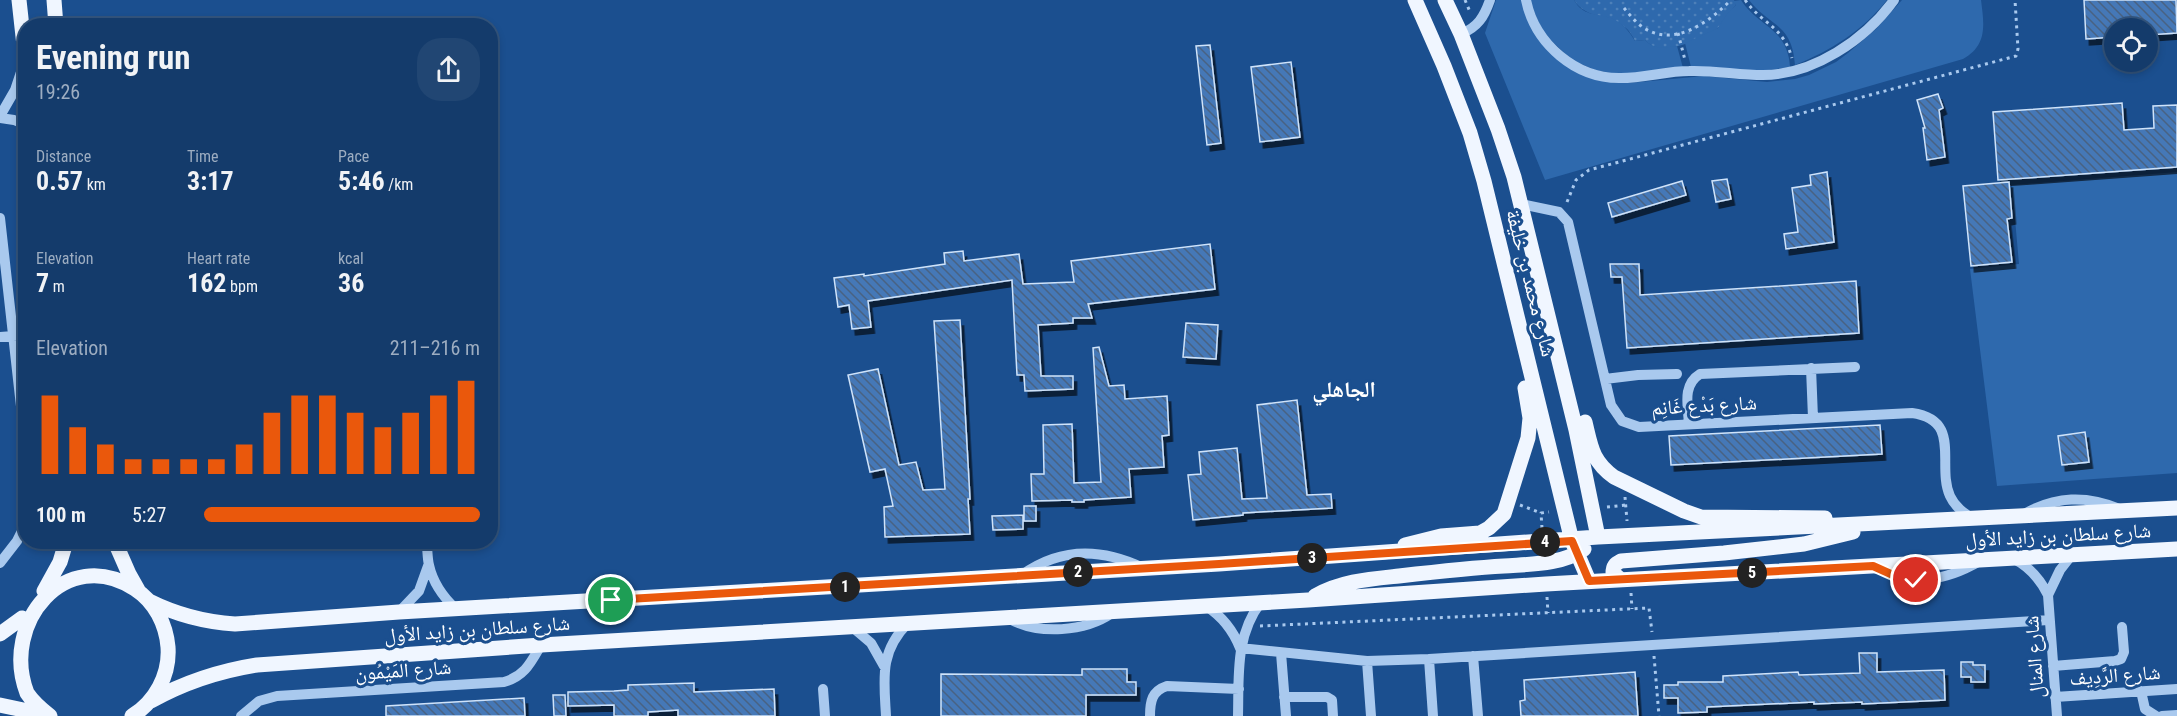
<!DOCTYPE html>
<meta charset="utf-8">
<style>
:root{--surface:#143b6b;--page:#214673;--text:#f1f3f6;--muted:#9dadc1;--line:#33557e;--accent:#ea580c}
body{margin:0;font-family:"Roboto Condensed","Noto Naskh Arabic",sans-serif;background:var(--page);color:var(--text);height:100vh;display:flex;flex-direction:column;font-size:22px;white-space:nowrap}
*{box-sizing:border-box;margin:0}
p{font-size:20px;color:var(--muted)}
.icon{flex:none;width:33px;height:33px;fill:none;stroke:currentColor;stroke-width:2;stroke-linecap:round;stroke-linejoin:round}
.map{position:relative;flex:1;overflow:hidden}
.side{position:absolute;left:18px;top:18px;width:480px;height:531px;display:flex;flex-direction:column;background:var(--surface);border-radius:24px;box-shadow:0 3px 9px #0003,0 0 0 2px var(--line)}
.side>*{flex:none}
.tools{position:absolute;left:2104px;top:18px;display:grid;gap:12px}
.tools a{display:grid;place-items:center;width:54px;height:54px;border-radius:50%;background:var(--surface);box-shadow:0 3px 9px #0003,0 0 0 2px var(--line);font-size:30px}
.pin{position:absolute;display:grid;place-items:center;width:51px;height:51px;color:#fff;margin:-26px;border:3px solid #fff;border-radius:50%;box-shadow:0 2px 6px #0007}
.km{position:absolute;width:30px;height:30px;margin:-15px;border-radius:50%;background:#222;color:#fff;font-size:16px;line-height:30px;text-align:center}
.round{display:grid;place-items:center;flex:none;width:63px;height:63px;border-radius:24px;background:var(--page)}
.overview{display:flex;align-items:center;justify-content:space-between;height:102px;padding:0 18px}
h1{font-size:33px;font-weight:700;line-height:45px}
.metrics{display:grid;grid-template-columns:repeat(3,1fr);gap:9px;height:102px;padding:6px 18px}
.metrics div{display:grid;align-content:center}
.metrics b{font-size:26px;font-weight:700}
.metrics small{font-size:16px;font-weight:400}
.metrics p{font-size:16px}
.chart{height:168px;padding:12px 18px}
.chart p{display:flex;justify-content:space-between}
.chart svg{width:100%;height:108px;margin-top:6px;stroke:var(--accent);stroke-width:6}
ul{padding:0 18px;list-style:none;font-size:20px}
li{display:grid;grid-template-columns:96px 72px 1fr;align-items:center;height:45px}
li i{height:15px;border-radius:8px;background:var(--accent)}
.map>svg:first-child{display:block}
</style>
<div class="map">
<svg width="2177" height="716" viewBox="0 0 2177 716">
<defs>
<pattern id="grass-dots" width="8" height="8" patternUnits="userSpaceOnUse" patternTransform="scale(1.5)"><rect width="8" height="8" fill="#2e69ad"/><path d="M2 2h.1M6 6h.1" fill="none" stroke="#4d80b9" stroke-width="1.8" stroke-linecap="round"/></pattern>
<pattern id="building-back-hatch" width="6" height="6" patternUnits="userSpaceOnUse" patternTransform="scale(1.5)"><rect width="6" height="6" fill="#4478b7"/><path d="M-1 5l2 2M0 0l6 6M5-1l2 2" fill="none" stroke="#486282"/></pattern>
<filter id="shadow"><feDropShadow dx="3.5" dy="6" stdDeviation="0" flood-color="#0009"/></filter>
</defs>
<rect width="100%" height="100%" fill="#1b4f8f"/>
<!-- grass -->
<path fill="url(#grass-dots)" d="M1574,0H1734L1736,5C1729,12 1726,21 1719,27C1709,37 1675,49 1661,49C1654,48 1649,44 1645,40L1635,41C1633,37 1630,32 1627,29C1611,14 1586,20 1574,0Z"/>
<!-- garden -->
<path fill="#2e69ad" d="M1496,0H1523L1550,51L1614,83H1629L1704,76L1767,82L1795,79L1809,75L1836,62L1848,53L1876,29L1902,0H1981C1984,24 1988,45 1963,59L1545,180L1485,33Z
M1529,0H1574C1583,16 1595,13 1611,18C1622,22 1629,31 1635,41L1645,40C1655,50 1664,48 1677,46L1683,68L1621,75L1595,70L1572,60L1544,34Z
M1741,0C1758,27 1788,28 1790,67L1762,71L1691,67L1685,43L1718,28L1727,14L1736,5L1733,1Z
M1749,0H1887C1862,31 1832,50 1795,65C1792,23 1770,27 1749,0Z
M2177,172V473L1997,486L1970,269L2019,264L2012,185Z"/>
<!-- building -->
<path fill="url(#building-back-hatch)" stroke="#cfe3fa" stroke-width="1.5" filter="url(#shadow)" d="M2084,0H2176L2177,33L2148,35V28H2115V37L2086,39Z
M1210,45L1221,143L1207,145L1196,46Z
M1291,62L1300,137L1260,142L1251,67Z
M1938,94L1943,108L1939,110L1945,157L1927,160L1923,128H1925L1917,100Z
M2122,103L2124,130L2154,128L2153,106L2177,105V167L1998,180L1993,112Z
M1827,172L1834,242L1786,249L1784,234L1798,232L1792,188L1811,185L1810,175Z
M1727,179L1731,199L1716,202L1712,181Z
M1682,181L1686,195L1612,217L1608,203Z
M2009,182L2012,218L2007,219L2012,262L1971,266L1963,186Z
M1210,244L1215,289L1088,304L1092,318H1073V323L1038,325L1041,376H1073V389L1025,391L1024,375H1017L1012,280L868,301L871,327L852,329L849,305L838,307L834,278L864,274V276L945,264L944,253L963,251L964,261L1019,254L1023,284L1074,282L1071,261Z
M1610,264H1639L1640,295L1856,281L1859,333L1627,348L1622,277H1611Z
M960,320L970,499H968L970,534L885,537L884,507L893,506L885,469L870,472L848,375L878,369L899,465L916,462L923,490L945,489L934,321Z
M1186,323L1218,325L1216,359L1183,357Z
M1099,347L1109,386L1124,385L1125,399L1167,396L1169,435L1162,436L1164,467L1129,469L1131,497L1084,500V502H1072V500L1032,501L1031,474H1044L1043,425L1072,424L1074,483L1101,482L1093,348Z
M1297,400L1307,495L1331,494L1332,508L1243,513V515L1193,520L1188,475L1201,474L1199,452L1237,448L1242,499L1267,498L1257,405Z
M1880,425L1882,454L1671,465L1669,436Z
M2085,432L2089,462L2062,465L2058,436Z
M1024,506H1036V521H1024Z
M1023,515V529L993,530L992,516Z
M1859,653H1877V672L1944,670L1945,700L1862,704V702L1814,704V702L1707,707V712L1678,713V698H1664V685H1678V682H1723V676L1798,672L1799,675L1860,673Z
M1961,662H1973V665H1985V682H1971V677H1961Z
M1082,669H1127V682H1136V695H1086V716H941V674L1082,675Z
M1635,672L1638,716H1521L1520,701L1525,700L1524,680Z
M694,683V692L774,689L775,716H678V710L648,712V716H614V705L568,706V692L614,691L628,690V685Z
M553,695H565L566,716H554Z
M524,698L525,716H386V706Z"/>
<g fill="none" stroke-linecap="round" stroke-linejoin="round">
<!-- path -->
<path stroke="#a9c9ee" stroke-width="3" stroke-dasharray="3 4.5" stroke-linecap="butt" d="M1465,0L1470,12
M1745,0C1762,24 1783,26 1792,58
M1624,8C1630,15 1636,23 1644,28C1675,48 1710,21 1731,0
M1678,33L1685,60
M1567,202L1576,180L1589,170L2016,56L2018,49L2015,0
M1625,497L1627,521
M1520,505L1541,513
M1607,507L1626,505
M1542,528L1541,513L1549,512
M1631,593L1632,609
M1547,597L1548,613
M1260,626L1649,608L1652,632
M1654,656L1659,716"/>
<!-- minor -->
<path stroke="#a9c9ee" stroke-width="10" d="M1526,0C1535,44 1576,79 1621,78C1644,78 1667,71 1689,71C1714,70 1738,75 1763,75C1813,75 1865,40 1894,0
M1461,34C1478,27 1484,17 1490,0
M0,116L15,90L25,60
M0,118L14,120L26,125
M1521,204L1559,212L1568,222L1611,405L1622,421L1639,427L1912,413C1963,420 1936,465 1950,496C1955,507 1964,513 1973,519
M0,218L26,451
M0,337L26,335
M1811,368L1813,418
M1605,379L1638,375L1677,374
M1689,424C1688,406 1682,385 1700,374L1855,367
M2024,514C2056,496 2086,495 2120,509
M426,542C428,549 427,557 429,565C433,583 443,597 456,609
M2014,559C2030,567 2040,579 2048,595L2057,716
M0,563L17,541L26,523
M1876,567C1916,584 1942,583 1980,561
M1022,575C1061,547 1101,548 1143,568
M2048,595L2060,570L2071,556
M1206,606C1223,617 1233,630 1240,648
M399,612L419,591L428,566
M1010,619C1039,635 1085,632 1112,613
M851,626L871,643L884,666
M1240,648L1367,661L1429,659L2049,620
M1281,653L1286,716
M1473,656L1478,716
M1429,659L1433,716
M1367,661L1371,716
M2053,666L2115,661L2121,659L2124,652L2122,627
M823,689L825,716
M2141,691L2145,709L2156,716
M1284,697H1327L1332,700L1333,716
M2055,697L2177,689
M241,716L259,701L277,696L504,682C525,676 531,662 541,645
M886,716C884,679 879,652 908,623
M1150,716C1150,701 1152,691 1167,686L1239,689
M1238,716C1239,676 1235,636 1261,602
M2162,716L2177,715"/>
<!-- major -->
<path stroke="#f0f6ff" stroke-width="15" d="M19,0L26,64
M54,0L56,26
M1415,0L1444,66L1470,133L1484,181L1572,541L1589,581
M1445,0L1461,34L1498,129L1514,177L1576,430L1598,537
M1585,422C1591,447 1592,461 1614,477L1684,511L1701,517L1825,518
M115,542L129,574L138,590
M1405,545L1441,536L1480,533L1489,528L1504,514L1528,438L1530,418L1525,388
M1621,580L1613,573C1613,566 1615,564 1621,561L1724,553L1804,544L1853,532
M44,591L60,562L66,542
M1315,596C1341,581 1370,579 1399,576C1434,572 1469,568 1504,566C1531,564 1561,565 1584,549
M149,601C177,615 204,622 235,624L399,612L1219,564L1598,537L2177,508
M0,634L22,618
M151,701C185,682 219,671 257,665L541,645L1308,600L1546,584L2177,549
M0,705L47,715
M50,716C41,709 33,702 27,693C0,623 66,544 135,589C155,602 166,624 168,647C170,675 155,702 132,716"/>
</g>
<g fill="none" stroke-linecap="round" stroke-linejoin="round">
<!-- route casing -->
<g stroke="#fff" stroke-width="12">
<path id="route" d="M611,600L1219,564L1572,541L1589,581L1873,566L1893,575L1916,580"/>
</g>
<!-- route -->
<use href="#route" stroke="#ea580c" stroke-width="8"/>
</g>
<g text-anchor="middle" stroke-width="6" stroke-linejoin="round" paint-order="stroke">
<!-- street labels -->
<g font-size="20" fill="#fff" stroke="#1b4f8f">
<text transform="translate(1531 283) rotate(76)" y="7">شارع محمد بن خليفة</text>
<text transform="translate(1704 405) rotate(-3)" y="7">شارع بَدْع غَانِم</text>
<text transform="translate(2058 535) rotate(-3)" y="7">شارع سلطان بن زايد الأول</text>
<text transform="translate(477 629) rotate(-4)" y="7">شارع سلطان بن زايد الأول</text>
<text transform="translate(2034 657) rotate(-94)" y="7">شارع المنال</text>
<text transform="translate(403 670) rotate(-4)" y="7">شارع المَيْمُون</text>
<text transform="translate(2115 675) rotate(-4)" y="7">شارع الرَّدِيف</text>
</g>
<!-- quarter labels -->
<g font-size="22" font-weight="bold" fill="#fff" stroke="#1b4f8f">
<text x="1344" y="397">الجاهلي</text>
</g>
</g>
</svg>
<div class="tools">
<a><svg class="icon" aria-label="locate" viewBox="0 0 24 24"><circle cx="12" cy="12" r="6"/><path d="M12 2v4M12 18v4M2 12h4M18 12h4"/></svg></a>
</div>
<div class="pin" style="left:611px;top:600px;background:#1e9e55"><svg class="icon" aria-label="arrive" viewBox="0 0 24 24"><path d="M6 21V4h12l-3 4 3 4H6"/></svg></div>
<div class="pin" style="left:1916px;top:580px;background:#d93025"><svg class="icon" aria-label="check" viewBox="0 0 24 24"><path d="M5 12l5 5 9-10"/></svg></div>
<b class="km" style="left:845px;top:587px">1</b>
<b class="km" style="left:1078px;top:572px">2</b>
<b class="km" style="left:1312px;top:558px">3</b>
<b class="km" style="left:1545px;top:542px">4</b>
<b class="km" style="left:1752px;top:573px">5</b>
<section class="side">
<div class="overview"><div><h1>Evening run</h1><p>19:26</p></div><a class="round"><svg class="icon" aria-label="share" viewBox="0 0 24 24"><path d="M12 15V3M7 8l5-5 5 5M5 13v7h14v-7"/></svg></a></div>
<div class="metrics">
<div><p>Distance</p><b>0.57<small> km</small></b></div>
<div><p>Time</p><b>3:17</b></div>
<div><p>Pace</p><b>5:46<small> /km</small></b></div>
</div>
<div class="metrics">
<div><p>Elevation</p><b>7<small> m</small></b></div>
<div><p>Heart rate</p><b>162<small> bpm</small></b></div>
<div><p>kcal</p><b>36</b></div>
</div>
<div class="chart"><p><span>Elevation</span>211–216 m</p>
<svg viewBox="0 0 160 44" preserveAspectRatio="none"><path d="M5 44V12M15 44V25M25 44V32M35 44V38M45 44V38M55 44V38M65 44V38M75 44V32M85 44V19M95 44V12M105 44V12M115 44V19M125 44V25M135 44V19M145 44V12M155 44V6"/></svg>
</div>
<ul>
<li><b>100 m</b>5:27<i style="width:100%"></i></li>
</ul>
</section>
</div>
